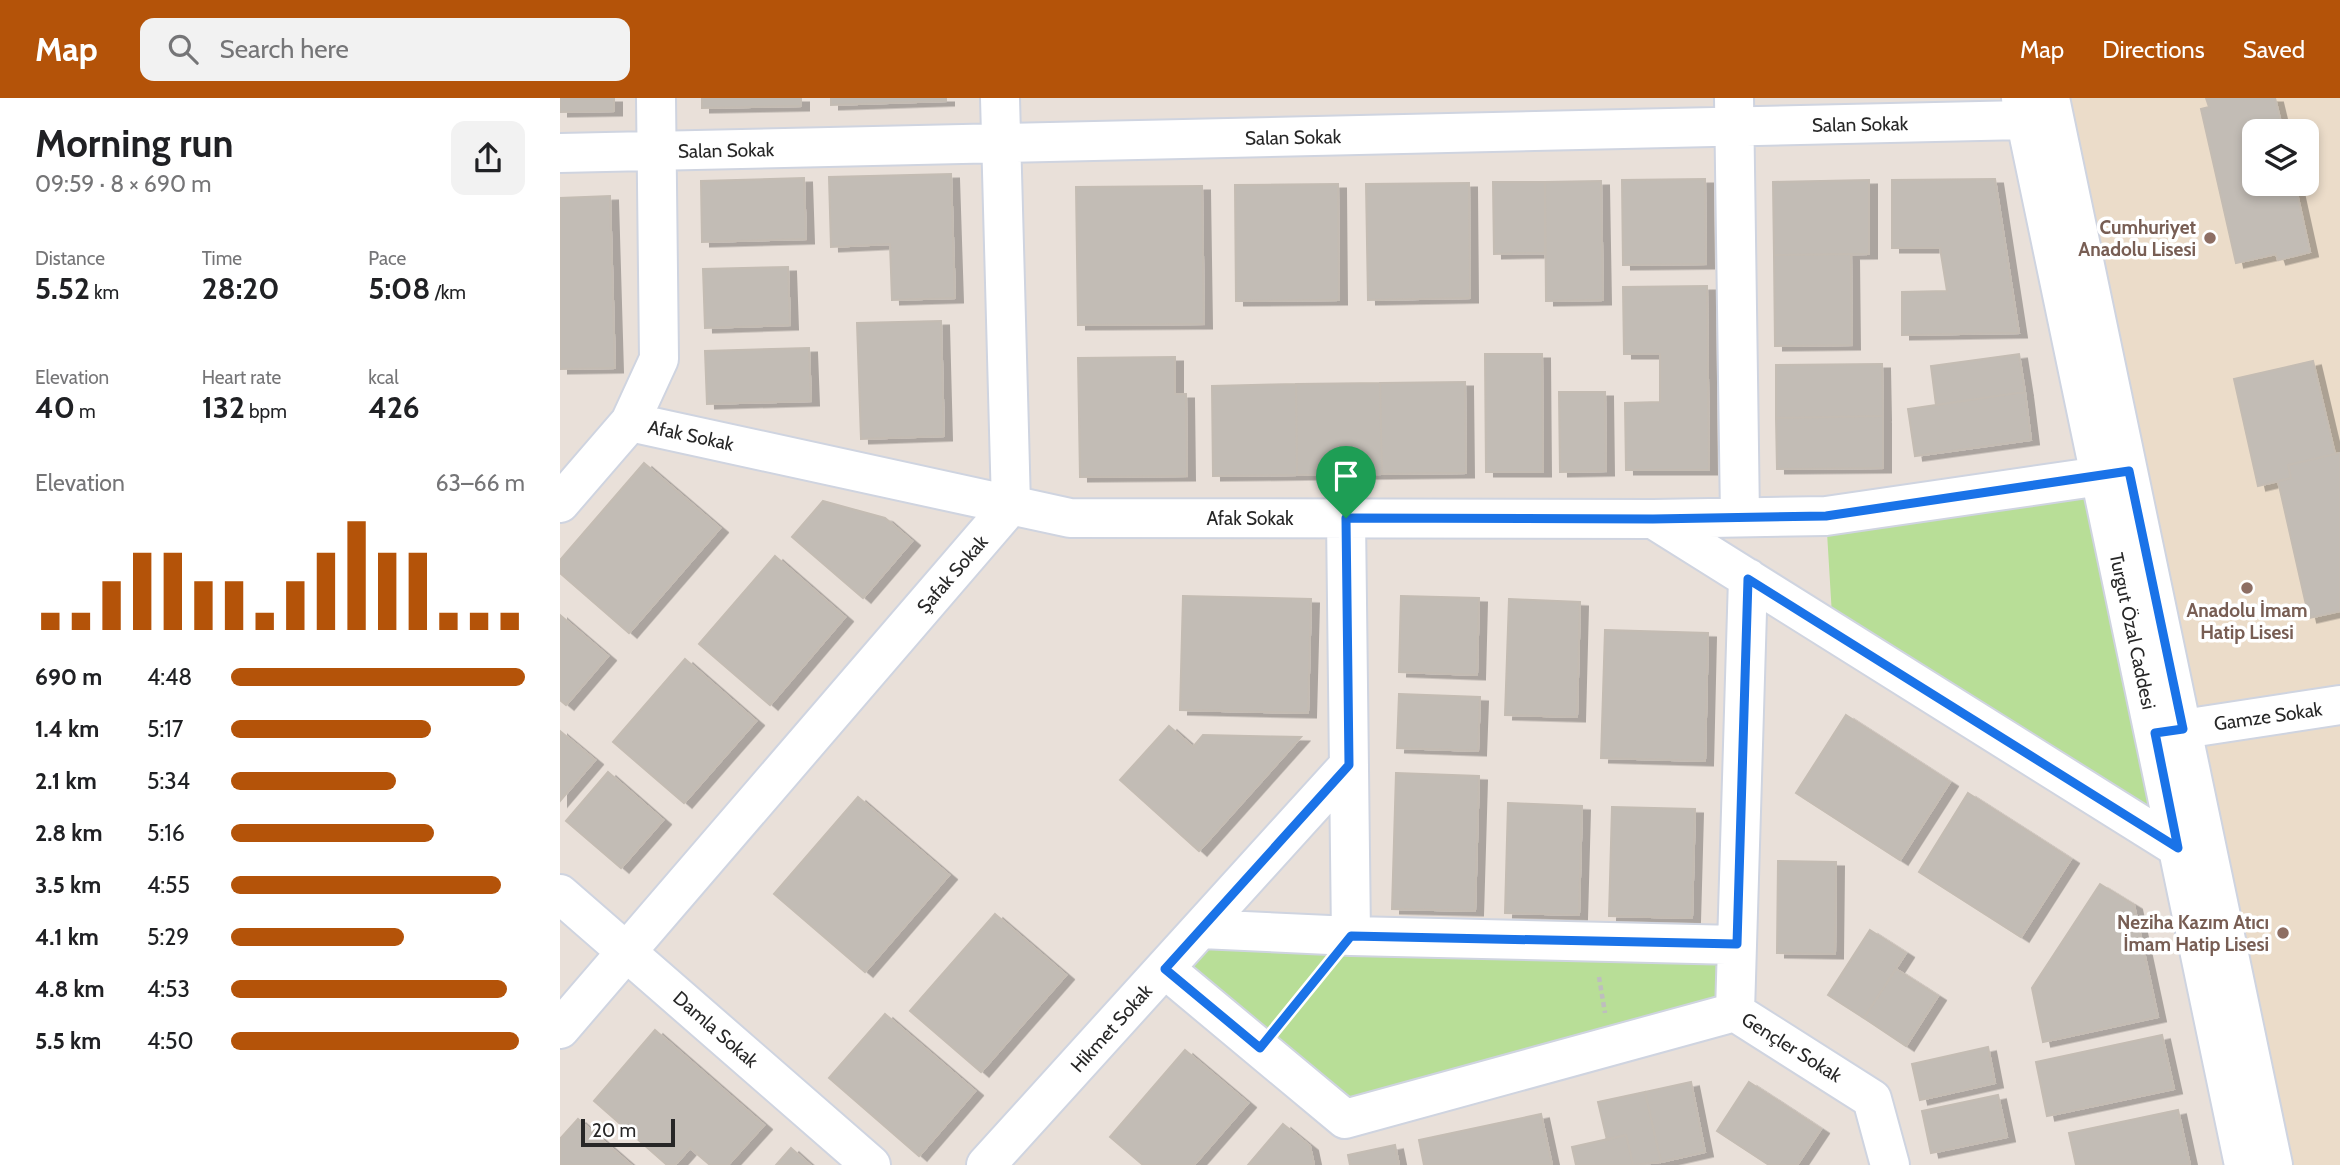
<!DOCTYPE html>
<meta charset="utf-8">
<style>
:root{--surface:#fff;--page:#f2f2f2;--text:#202124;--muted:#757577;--accent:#b45309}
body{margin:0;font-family:Cabin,sans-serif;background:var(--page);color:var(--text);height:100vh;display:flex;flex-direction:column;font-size:26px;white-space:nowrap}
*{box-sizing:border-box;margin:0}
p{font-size:23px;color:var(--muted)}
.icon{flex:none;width:38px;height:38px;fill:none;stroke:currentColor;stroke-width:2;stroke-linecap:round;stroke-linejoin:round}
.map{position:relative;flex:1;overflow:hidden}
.details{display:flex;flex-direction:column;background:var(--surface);width:560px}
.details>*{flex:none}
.controls{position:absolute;left:1682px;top:21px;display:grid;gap:14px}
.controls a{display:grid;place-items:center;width:77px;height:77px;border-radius:14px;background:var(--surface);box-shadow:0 4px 10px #0003;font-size:35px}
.scale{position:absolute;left:21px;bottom:18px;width:94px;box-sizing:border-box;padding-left:7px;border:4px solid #272727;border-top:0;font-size:19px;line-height:24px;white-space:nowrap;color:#272727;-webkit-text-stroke:5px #fff;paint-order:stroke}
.pin{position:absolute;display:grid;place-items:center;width:60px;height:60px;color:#fff;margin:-72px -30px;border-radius:50% 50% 50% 0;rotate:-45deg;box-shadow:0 0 7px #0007}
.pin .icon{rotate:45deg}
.round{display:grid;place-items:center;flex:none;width:74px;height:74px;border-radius:14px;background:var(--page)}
.headline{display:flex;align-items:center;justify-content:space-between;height:119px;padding:0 35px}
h1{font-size:38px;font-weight:800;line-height:52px}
.stats{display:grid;grid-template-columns:repeat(3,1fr);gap:10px;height:119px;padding:7px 35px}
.stats div{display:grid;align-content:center}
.stats b{font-size:30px;font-weight:800}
.stats small{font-size:19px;font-weight:400}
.stats p{font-size:19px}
.chart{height:196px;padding:14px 35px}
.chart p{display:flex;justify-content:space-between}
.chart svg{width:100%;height:126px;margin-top:7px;stroke:var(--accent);stroke-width:6}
ul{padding:0 35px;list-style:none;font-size:23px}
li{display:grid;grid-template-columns:112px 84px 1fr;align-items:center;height:52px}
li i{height:18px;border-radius:9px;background:var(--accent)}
header{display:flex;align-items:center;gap:42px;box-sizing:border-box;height:98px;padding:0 35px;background:var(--accent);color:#fff}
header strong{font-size:33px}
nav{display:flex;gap:38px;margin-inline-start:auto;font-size:24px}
.search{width:490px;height:63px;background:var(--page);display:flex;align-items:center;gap:18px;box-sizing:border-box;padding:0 24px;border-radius:14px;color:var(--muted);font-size:26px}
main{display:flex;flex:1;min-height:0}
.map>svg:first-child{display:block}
</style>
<header>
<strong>Map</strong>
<div class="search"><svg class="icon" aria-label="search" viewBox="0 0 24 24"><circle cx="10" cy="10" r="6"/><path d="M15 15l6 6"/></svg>Search here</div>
<nav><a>Map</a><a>Directions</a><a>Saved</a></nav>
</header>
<main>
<section class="details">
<div class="headline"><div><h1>Morning run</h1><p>09:59 · 8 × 690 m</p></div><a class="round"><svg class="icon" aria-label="share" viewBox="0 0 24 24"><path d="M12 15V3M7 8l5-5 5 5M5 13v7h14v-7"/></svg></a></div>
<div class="stats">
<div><p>Distance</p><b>5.52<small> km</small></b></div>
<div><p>Time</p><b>28:20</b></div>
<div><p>Pace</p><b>5:08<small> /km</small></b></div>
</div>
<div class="stats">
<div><p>Elevation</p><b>40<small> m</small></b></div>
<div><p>Heart rate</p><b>132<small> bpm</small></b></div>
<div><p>kcal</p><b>426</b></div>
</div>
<div class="chart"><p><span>Elevation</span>63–66 m</p>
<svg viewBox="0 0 160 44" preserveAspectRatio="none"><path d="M5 44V38M15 44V38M25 44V27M35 44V17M45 44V17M55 44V27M65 44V27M75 44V38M85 44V27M95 44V17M105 44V6M115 44V17M125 44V17M135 44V38M145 44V38M155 44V38"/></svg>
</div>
<ul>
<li><b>690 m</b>4:48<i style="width:100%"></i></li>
<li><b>1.4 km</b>5:17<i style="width:68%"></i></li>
<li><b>2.1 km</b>5:34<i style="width:56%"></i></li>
<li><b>2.8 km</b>5:16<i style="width:69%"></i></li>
<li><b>3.5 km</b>4:55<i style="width:92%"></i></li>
<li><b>4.1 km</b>5:29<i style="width:59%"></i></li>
<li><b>4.8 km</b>4:53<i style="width:94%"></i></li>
<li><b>5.5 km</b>4:50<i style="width:98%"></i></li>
</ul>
</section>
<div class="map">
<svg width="1780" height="1067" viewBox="0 0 1780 1067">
<defs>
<filter id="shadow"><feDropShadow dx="8" dy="4.5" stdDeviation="0" flood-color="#0004"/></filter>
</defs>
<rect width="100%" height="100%" fill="#e9e0d9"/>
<!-- education -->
<path fill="#ebdcc9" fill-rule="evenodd" d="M1490,0H1780V1067H1713ZM1694,33H1746V86H1694Z"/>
<!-- green -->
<path fill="#b8de97" d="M1540,378L1618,750L1273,534L1266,418Z
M641,831L1177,847L1175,914L785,1021L605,871Z"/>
<!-- building -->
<path fill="#c2bcb5" stroke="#c4bcb3" stroke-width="2" filter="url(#shadow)" d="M0,0H54V13L0,14Z
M142,0H241V8L142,10Z
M271,0H386V3L271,7Z
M1646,0H1715L1723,33H1694V86H1735L1750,154L1718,162L1716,156L1676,165L1641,11L1649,9Z
M391,76L395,200L332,202L330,146L271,149L269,79Z
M244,80L246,141L142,144L141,83Z
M1145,81L1146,166L1063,167L1062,82Z
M1435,81L1459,235L1342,237V194L1387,193L1380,150H1332V82Z
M1309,82V156L1214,157L1213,84Z
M1041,83L1043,202L986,203L985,84Z
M933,84H985V155L934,156Z
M909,85L910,200L808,202L806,86Z
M778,86L779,202L676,203L675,87Z
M642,88L644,226L518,227L516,89Z
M50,98L55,270L0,271V100Z
M1291,156L1292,247L1215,248L1214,157Z
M228,169L230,227L145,230L143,171Z
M1147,188L1149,372H1066L1065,305L1100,304V256H1064L1063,189Z
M381,223L384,338L301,341L297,225Z
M249,250L251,303L147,306L145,253Z
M925,256H982L983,374H926Z
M1459,256L1465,294L1376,307L1371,268Z
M615,259V296H626L627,378L520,379L518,260Z
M1753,263L1775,356L1728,367L1731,380L1698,388L1674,281Z
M1322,266L1323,318L1216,320V267Z
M905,284L906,375L822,376L820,285Z
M820,285L822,376L737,377L736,286Z
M736,286L737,377L653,378L652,288Z
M999,294H1045L1046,373L1000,374Z
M1465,294L1471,342L1355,358L1348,311Z
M1323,318V370L1217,371L1216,320Z
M1780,355V513L1749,520L1718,383L1731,380L1728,367Z
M84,365L160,430L69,535L0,475V462Z
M263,403L325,420L352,443L303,500L232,439Z
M215,458L285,519L210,607L139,546Z
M623,498L751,501L748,615L620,612Z
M841,498L919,500L917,577L839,574Z
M949,501L1020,504L1017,619L945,617Z
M0,517L48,558L6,607L0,602Z
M1045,532L1148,535L1145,663L1041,660Z
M125,561L196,623L124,705L53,644Z
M839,596L920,599L918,653L837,650Z
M1286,617L1390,684L1340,762L1236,695Z
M609,628L633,649L643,637L741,639L639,753L560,682Z
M0,633L35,662L0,703Z
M48,674L103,722L61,770L6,723Z
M836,675L919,678L915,813L832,811Z
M1408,695L1511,761L1461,839L1359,774Z
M298,699L389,777L305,874L214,796Z
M948,705L1022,708L1019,817L945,815Z
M1052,709L1135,711L1132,820L1049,818Z
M1218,763L1276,764L1275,856L1217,855Z
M1540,786L1574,807L1598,919L1483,944L1472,890Z
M435,816L506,877L421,974L350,913Z
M1310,832L1346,855L1304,920L1268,897Z
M1336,871L1378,898L1346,948L1304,920Z
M325,916L415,993L359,1058L269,980Z
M95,932L204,1027L168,1067H150L130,1050L115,1067H107L34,1003Z
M1602,937L1614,991L1487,1018L1476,964Z
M1428,949L1435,985L1360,1002L1352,966Z
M625,952L688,1005L634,1067H583L550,1039Z
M1131,984L1145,1054L1101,1064L1085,994Z
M1189,984L1261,1031L1237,1067H1209L1157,1033Z
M1085,994L1101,1064L1073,1067L1066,1037L1047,1042L1038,1004Z
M1438,997L1447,1039L1371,1055L1362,1013Z
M1618,1012L1630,1067H1516L1509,1035Z
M981,1016L992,1067H864L859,1042Z
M18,1021L71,1067H0V1041Z
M723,1026L750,1048L754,1067H688Z
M1066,1037L1073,1067H1016L1012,1049Z
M835,1047L839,1067H790L788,1057Z
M231,1050L250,1067H216Z"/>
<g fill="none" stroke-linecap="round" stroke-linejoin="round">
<!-- minor casing -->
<g stroke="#cfd4e0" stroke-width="42">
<path id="minor" d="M1174,0L1180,419
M1461,0L1684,1067
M1490,0L1713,1067
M0,55L1465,22
M70,324L510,420L1093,421L1266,418L1568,374
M0,405L70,324L99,261L96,0
M786,420L791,838
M1093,421L1618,750
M1188,480L1175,914L1312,1001L1330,1067
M1597,635L1780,607
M0,796L311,1067
M641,831L791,838L1177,847
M605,871L785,1021L1175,914
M0,931L451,407L440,0
M426,1067L789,667"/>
</g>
<!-- path -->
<path stroke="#bebebe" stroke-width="4.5" stroke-dasharray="5 3.5" stroke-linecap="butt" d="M1039,879L1045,915
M720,925L763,872"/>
<!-- minor -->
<use href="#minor" stroke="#fff" stroke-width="38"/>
</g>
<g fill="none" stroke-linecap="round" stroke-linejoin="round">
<!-- route casing -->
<g stroke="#fff" stroke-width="14">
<path id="route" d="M1569,373L1623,631L1595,635L1618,750L1188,481L1177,846L791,838L700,950L605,871L789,667L786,420L1093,421L1266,418Z"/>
</g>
<!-- route -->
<use href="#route" stroke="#1a73e8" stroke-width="9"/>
</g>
<!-- markers -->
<g fill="#8d6e63" stroke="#fff" stroke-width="2.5">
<circle cx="1650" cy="140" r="7"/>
<circle cx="1687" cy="490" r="7"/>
<circle cx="1723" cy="835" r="7"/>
</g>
<g text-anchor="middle" stroke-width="7" stroke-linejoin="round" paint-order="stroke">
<!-- street labels -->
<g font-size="19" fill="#272727" stroke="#fff">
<text transform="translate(1300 26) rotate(-1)" y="7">Salan Sokak</text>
<text transform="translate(733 39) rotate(-1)" y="7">Salan Sokak</text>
<text transform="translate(166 52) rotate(-1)" y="7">Salan Sokak</text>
<text transform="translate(131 337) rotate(12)" y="7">Afak Sokak</text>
<text x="690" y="427">Afak Sokak</text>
<text transform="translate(392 476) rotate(-49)" y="7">Şafak Sokak</text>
<text transform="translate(1573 533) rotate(78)" y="7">Turgut Özal Caddesi</text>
<text transform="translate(1708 618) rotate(-8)" y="7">Gamze Sokak</text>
<text transform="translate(551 930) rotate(-48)" y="7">Hikmet Sokak</text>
<text transform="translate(156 931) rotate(41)" y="7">Damla Sokak</text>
<text transform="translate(1232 949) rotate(32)" y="7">Gençler Sokak</text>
</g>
<!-- education labels -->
<g font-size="19" font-weight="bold" fill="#785e54" stroke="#fff" text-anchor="end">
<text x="1636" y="136">Cumhuriyet<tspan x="1636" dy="22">Anadolu Lisesi</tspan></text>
<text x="1687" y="519" text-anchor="middle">Anadolu İmam<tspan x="1687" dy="22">Hatip Lisesi</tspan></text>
<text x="1709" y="831">Neziha Kazım Atıcı<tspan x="1709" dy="22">İmam Hatip Lisesi</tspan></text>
</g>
</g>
</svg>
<div class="controls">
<a><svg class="icon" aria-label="layers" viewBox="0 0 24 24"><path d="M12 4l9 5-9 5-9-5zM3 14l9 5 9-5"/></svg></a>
</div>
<div class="scale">20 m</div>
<div class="pin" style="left:786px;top:420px;background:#1e9e55"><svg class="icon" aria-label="arrive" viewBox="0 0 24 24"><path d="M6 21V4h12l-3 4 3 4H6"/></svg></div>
</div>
</main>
